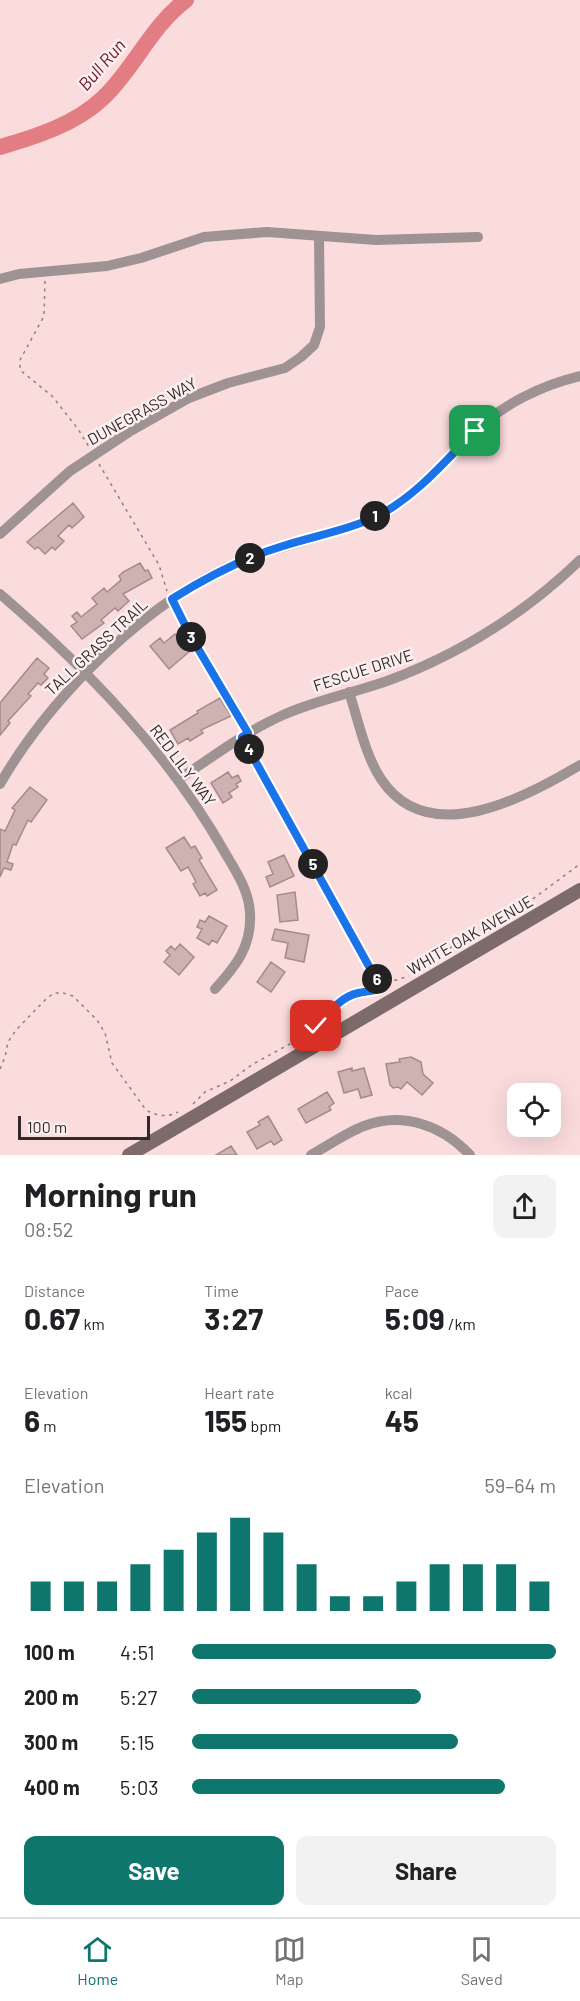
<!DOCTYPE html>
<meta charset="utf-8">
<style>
:root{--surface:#fff;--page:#f2f2f2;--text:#202124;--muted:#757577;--line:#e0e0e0;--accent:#0f766e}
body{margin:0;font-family:Barlow,sans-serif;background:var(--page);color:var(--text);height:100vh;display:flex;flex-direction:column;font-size:22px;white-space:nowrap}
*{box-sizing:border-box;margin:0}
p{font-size:20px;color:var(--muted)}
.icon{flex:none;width:33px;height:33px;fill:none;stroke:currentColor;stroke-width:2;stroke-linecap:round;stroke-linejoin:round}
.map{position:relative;height:1155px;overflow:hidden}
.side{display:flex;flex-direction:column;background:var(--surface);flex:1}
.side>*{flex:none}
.fabs{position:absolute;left:507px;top:1083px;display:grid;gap:12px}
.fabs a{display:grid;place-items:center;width:54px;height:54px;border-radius:12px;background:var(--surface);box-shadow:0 6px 24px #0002;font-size:30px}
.scale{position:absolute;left:18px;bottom:15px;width:132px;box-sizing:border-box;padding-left:6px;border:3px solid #342929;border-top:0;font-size:16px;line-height:21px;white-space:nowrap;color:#342929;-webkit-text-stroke:4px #fbefef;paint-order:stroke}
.pin{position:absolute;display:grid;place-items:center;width:51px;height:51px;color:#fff;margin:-26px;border-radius:12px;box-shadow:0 3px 9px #0006}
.km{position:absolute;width:30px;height:30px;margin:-15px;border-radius:50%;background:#222;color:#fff;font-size:16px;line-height:30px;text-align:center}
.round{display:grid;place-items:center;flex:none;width:63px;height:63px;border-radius:12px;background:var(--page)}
.summary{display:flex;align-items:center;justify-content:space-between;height:102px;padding:0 24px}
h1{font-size:33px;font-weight:700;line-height:45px}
.metrics{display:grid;grid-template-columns:repeat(3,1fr);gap:9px;height:102px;padding:6px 24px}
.metrics div{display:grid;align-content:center}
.metrics b{font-size:30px;font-weight:700}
.metrics small{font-size:16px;font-weight:400}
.metrics p{font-size:16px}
.chart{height:168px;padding:12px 24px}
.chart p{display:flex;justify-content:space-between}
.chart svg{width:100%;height:108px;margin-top:6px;stroke:var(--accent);stroke-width:6}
.cta{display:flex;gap:12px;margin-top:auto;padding:12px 24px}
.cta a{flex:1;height:69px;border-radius:12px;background:var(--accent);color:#fff;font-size:24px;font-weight:700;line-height:69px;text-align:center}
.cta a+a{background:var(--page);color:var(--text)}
ul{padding:0 24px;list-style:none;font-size:20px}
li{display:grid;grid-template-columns:96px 72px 1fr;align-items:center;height:45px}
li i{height:15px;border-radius:8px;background:var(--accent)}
.dock{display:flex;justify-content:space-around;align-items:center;height:84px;border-top:2px solid var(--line);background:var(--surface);font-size:16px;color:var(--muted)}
.dock a{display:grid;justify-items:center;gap:3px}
.dock .current{color:var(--accent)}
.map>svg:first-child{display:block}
</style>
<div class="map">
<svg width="580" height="1155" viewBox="0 0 580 1155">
<rect width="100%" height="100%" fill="#fbdcdd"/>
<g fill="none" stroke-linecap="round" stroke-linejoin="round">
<!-- river -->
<path stroke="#e37d84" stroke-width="16" d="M0,147C35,137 76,124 103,98C134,69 151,26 186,0"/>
</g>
<!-- building -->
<path fill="#ceb1b1" stroke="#a68a8b" stroke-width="1.5" d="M73,503L84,517L72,528L69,525L58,536L64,541L55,550L52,547L45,554L38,547L35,549L27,542Z
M140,563L145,571L148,570L152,578L123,594L129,601L118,611L115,608L101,620L104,623L82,639L71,626L77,622L72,616L77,612L81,617L97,604L92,598L104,588L107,592L121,580L119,576L123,572Z
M175,634L190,651L169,669L150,646L160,638L164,643Z
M37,658L49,668L44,674L48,678L41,685L38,683L28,694L31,696L8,721L10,723L0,735V703Z
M220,698L231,716L201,730L203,733L190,741L188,738L178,744L170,730L198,713L197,711Z
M228,772L232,778L238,775L241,781L236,784L238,787L229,793L232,797L223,803L211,783Z
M30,787L47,800L31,822L28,820L16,845L13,844L7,862L13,864L11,870L4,868L0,877V829L5,831L15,810L12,808Z
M184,837L191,848L195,846L202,858L199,860L217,890L207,896L205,893L200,896L193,884L196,882L188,867L181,871L166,848Z
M284,855L294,876L270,887L266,877L273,874L268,862Z
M295,892L298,920L280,922L277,895Z
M209,916L227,926L217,943L212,940L209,945L197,938L202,929L197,927L200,920L205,922Z
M275,929L309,935L304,962L285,958L288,943L272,940Z
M180,944L194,957L179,975L164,962L170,955L166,951L171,946L175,950Z
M271,962L285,972L271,992L257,982Z
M411,1057L421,1062L423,1074L433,1083L422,1095L407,1082L401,1089L398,1087L393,1088L390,1085L386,1064L400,1062L399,1059Z
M352,1068V1071L364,1068L372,1095L361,1098L358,1089L344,1093L338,1072Z
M327,1092L334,1103L329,1107L331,1110L306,1123L298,1109Z
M268,1116L282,1140L274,1145L271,1141L257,1149L247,1132L260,1125L258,1122Z
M231,1146L237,1155H216Z"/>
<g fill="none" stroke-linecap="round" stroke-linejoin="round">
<!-- path -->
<path stroke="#927e7e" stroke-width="1.5" stroke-dasharray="3 4.5" stroke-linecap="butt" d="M45,281L44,316L20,360V370L52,396L78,429L89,447
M99,464L159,565L167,591
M177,608L190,635L242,724
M247,745L384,993
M419,971L454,945L522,907L580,864
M0,1069L5,1057L8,1042L16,1030L46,999L54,993H63L73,996L97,1020L105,1033L112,1063L146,1110C157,1116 167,1118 178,1112
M193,1104L205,1092L230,1081L253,1064L299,1039L348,996L358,993L375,991L393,981L409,976"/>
<!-- street -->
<path stroke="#9f9292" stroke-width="10" d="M0,279L19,274L107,266L141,258L204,237L267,232L376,240L478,237
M0,534L70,471L129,432L189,398L228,383L285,368L301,357L314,345L320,327L319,236
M0,594C86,668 167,751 224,851C235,870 249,890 250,913C252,946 236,966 215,989
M349,692C358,719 365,755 381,779C428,850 525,798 580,765
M178,780C212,757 245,732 283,715C317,700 353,693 387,681C460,654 525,613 580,560
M0,784C51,696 149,598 244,560C295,540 350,534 397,504C427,484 448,458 473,433C502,405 541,385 580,376
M311,1155C329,1145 346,1133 364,1126C403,1111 443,1126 470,1155"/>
<!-- secondary -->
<path stroke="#7d6b6b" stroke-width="14" d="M129,1155L580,890"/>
</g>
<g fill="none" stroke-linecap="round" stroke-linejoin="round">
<!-- route casing -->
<g stroke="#fff" stroke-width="12">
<path id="route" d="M316,1026C328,1014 340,997 358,993C366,991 373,992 381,988L242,737L248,733L190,635L172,599C207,577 243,558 283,546C317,535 351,530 383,513C420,492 445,461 475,431"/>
</g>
<!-- route -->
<use href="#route" stroke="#1a73e8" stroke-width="8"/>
</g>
<g text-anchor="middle" stroke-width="5" stroke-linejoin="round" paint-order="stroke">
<!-- street labels -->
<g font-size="16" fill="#342929" stroke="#fbefef">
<text transform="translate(142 411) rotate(-29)" y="6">DUNEGRASS WAY</text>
<text transform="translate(96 647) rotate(-43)" y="6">TALL GRASS TRAIL</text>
<text transform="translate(363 670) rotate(-18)" y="6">FESCUE DRIVE</text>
<text transform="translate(183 765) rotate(53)" y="6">RED LILY WAY</text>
<text transform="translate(470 935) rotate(-30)" y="6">WHITE OAK AVENUE</text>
</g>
<!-- water labels -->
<g font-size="18" font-style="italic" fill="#711627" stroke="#fbefef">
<text transform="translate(102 65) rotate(-49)" y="6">Bull Run</text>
</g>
</g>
</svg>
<div class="fabs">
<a><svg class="icon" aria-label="locate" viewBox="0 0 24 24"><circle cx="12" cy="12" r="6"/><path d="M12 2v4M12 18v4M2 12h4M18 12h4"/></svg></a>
</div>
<div class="scale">100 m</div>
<div class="pin" style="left:475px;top:431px;background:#1e9e55"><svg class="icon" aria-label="arrive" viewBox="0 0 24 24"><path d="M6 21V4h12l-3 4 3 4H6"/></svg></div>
<div class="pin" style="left:316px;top:1026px;background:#d93025"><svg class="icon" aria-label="check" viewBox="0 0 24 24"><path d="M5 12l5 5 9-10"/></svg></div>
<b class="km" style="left:375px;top:516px">1</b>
<b class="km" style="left:250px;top:558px">2</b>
<b class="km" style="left:191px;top:637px">3</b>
<b class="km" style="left:249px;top:749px">4</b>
<b class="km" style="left:313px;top:864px">5</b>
<b class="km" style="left:377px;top:979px">6</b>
</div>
<section class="side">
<div class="summary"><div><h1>Morning run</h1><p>08:52</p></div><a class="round"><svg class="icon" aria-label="share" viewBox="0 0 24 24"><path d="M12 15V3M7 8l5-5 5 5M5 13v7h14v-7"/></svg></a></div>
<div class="metrics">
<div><p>Distance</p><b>0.67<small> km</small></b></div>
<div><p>Time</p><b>3:27</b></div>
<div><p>Pace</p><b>5:09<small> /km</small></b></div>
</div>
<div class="metrics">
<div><p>Elevation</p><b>6<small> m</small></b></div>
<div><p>Heart rate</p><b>155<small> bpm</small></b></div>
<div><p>kcal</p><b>45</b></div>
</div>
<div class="chart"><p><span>Elevation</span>59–64 m</p>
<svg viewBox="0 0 160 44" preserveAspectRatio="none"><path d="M5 44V32M15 44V32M25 44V32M35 44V25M45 44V19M55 44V12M65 44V6M75 44V12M85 44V25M95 44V38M105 44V38M115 44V32M125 44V25M135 44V25M145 44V25M155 44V32"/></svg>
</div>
<ul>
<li><b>100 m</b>4:51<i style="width:100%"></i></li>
<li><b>200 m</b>5:27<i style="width:63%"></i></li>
<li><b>300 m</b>5:15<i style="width:73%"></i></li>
<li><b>400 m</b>5:03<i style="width:86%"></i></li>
</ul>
<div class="cta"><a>Save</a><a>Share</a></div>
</section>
<nav class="dock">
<a class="current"><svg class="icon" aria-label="home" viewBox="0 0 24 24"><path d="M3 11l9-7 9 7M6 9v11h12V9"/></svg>Home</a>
<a><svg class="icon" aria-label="map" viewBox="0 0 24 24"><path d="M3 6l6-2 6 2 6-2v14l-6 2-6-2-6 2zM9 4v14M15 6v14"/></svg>Map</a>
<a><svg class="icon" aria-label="saved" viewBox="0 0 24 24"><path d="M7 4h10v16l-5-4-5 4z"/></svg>Saved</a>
</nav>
